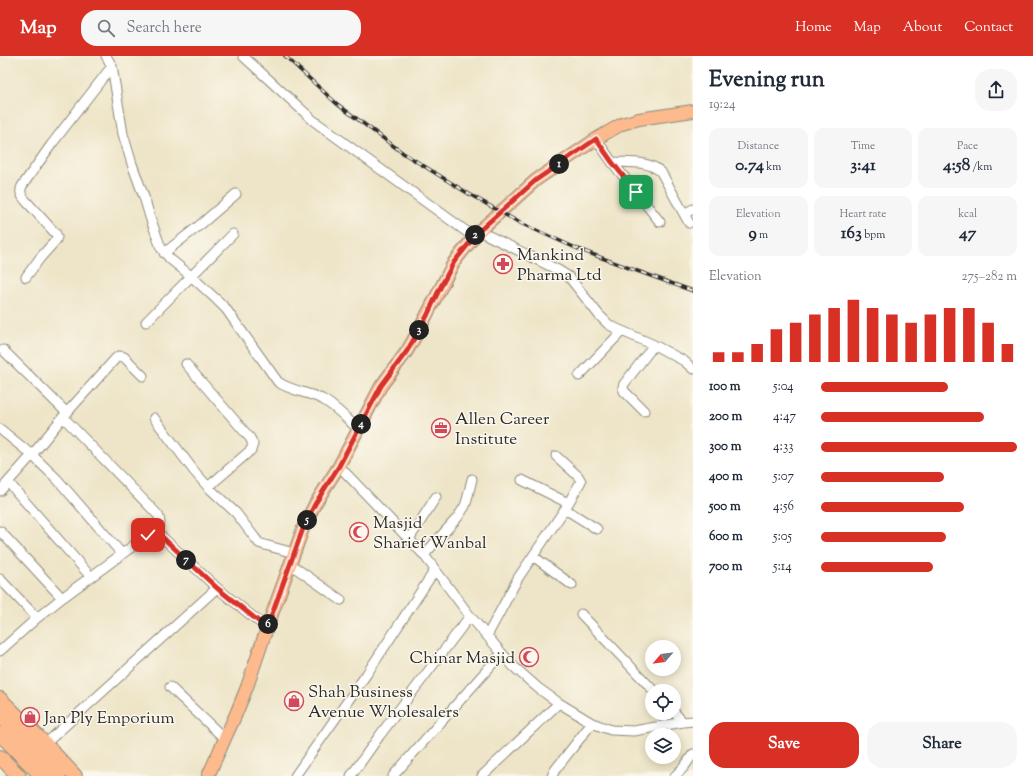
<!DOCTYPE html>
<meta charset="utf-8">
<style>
:root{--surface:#fff;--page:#f6f6f7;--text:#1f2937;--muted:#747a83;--accent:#d93025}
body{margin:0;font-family:"Sorts Mill Goudy",serif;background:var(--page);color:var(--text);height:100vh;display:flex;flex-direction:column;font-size:15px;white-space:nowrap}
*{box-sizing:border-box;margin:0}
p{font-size:13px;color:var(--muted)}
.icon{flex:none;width:22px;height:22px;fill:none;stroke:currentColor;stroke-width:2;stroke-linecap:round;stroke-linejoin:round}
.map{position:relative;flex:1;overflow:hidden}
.side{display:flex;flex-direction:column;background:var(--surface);width:340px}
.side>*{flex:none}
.needle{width:26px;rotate:242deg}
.buttons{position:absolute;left:645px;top:584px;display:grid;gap:8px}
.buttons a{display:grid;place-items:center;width:36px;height:36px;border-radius:50%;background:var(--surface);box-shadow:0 2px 10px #0003;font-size:20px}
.pin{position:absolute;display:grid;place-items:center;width:34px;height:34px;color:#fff;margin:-17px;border-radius:8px;box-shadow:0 2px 6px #0006}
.km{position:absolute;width:20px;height:20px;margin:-10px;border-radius:50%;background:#222;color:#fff;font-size:11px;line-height:20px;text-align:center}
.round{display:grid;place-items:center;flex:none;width:42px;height:42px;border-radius:16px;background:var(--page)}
.headline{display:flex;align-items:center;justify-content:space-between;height:68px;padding:0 16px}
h1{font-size:22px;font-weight:800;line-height:30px}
.metrics{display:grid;grid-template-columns:repeat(3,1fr);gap:6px;height:68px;padding:4px 16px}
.metrics div{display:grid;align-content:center;border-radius:10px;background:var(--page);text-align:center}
.metrics b{font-size:17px;font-weight:800}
.metrics small{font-size:11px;font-weight:400}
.metrics p{font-size:11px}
.chart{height:112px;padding:8px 16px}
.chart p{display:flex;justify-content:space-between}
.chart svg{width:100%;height:72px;margin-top:4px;stroke:var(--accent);stroke-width:6}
.action{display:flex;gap:8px;margin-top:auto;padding:8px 16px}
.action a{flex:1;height:46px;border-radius:16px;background:var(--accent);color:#fff;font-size:16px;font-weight:800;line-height:46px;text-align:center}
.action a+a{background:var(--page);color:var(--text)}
ul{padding:0 16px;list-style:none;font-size:13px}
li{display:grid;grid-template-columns:64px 48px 1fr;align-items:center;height:30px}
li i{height:10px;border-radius:5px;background:var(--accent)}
header{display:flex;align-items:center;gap:24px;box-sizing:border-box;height:56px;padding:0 20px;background:var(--accent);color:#fff}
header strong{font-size:19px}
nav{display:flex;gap:22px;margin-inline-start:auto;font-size:14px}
.search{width:280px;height:36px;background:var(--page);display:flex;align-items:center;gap:10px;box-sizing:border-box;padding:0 14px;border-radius:16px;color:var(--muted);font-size:15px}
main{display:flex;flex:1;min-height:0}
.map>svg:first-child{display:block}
</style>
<header>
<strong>Map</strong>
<div class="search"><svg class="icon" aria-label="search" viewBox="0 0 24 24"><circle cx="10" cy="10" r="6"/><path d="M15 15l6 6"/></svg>Search here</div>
<nav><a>Home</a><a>Map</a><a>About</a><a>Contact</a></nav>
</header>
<main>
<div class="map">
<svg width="693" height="720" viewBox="0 0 693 720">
<rect width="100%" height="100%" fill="#fbf7ec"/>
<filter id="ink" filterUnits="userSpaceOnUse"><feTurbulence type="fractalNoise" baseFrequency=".025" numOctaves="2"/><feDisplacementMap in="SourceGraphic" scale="8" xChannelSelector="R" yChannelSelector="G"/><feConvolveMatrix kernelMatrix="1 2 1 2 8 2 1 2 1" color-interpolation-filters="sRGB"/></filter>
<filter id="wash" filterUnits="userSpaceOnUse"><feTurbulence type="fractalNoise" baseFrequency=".012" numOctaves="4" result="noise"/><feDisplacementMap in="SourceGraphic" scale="16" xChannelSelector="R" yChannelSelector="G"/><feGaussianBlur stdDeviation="0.9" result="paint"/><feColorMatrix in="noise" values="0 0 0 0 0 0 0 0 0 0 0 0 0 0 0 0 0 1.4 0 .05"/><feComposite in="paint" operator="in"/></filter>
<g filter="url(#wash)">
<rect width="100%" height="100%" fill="#eee5c8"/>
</g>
<g filter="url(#ink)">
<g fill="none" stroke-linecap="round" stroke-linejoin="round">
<!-- minor casing -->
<g stroke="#8c887a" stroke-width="11">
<path id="minor" d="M106,0L112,10L123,78L132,108L144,141L150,161L161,192L170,203L191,220L217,244L226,253L278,326C291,335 308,336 322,343C335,350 347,363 358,373
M243,0L314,65L474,181
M596,83L612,106L660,166
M612,106C628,107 648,104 661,116L689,167
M684,158L693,153
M479,175L558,214L569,221L599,259L608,268L615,272L654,289L684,305L693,313
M164,197L200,169L236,138
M26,221L40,202L56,184L57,181L56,178L26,145C22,140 19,137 22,130L51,89L112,10
M146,266L233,178
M3,294L67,357
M186,308L250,382L253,388L251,394L208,431
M579,320L622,275
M644,355L624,335L623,331L624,328L654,289
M63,361L116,302L119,300L124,301L143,320
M154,362L194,415L208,431L236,457L255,482L259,487L265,489L294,497
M0,373L32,399L57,423L122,498
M339,410L424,499L470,560L513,610L538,632L559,647L592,667L611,674L634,675L683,666L693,665
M522,424L568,447
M8,426L91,521
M0,435L32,399L63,361L158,459C162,467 159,470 155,477
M565,453L597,473
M0,475L62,542
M409,483L436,441
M424,499L458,461L465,450L467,444L472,423
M533,500L572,529
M290,508L341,544
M0,523L37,562
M581,558L654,635
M487,580L518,522L565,453L580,427L581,425L578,420L556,400
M0,595L37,562L62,542L148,479L155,477L160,479L217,532L267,572
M170,631L225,683
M674,656L683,666
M45,688L217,532
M295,720L366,619L435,514
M351,720L380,679L470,560
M393,720L431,677L502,597
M482,720L559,647
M552,720L555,714L592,667
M675,720L684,711L693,698"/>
</g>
<!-- major casing -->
<g stroke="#8c887a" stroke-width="14">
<path id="major" d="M208,720L236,658L247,631L267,572L304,470L315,448L339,410L381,330L407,295L419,274L454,206L479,175L536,124L596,83L622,68L639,63L693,55"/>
</g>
<!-- highway casing -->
<g stroke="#8c887a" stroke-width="16">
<path id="highway" d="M0,643L45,688L75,720
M0,660L59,720
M0,678L42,720
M0,701L19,720"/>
</g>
<!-- minor -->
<use href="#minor" stroke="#fff" stroke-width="9"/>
<!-- major -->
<use href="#major" stroke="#fcba8d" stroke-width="12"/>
<!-- highway -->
<use href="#highway" stroke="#fcba8d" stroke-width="14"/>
<!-- rail casing -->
<g stroke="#2b2b2b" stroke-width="3.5">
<path id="rail" d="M285,0L337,48L403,97L469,138L520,167L578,193L640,216L693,235"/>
</g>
<!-- rail -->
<use href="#rail" stroke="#fbf7ec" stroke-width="2" stroke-dasharray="6" stroke-linecap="butt"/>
</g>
</g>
<g fill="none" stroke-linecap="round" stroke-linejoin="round" filter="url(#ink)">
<!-- route casing -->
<g stroke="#fff" stroke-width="8">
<path id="route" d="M148,479L155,477L160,479L217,532L267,572L304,470L315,448L339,410L381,330L407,295L427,260L439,234L454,206L479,175L536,124L596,83L612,106L636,136"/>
</g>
<!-- route -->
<use href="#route" stroke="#d93025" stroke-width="5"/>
</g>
<!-- icons -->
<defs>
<g id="pharmacy-ring" transform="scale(1)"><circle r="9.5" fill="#fbf7ec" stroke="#d1495b" stroke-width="1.5"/><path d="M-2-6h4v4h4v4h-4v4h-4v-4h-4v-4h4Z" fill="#d1495b"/></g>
<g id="office-ring" transform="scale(1)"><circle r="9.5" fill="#fbf7ec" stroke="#d1495b" stroke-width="1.5"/><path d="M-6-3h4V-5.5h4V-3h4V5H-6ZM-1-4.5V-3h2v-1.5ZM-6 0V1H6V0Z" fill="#d1495b"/></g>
<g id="mosque-ring" transform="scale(1)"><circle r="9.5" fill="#fbf7ec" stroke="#d1495b" stroke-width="1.5"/><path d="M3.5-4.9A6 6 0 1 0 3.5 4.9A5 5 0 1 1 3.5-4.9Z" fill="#d1495b"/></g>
<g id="shop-ring" transform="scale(1)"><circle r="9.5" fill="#fbf7ec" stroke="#d1495b" stroke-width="1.5"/><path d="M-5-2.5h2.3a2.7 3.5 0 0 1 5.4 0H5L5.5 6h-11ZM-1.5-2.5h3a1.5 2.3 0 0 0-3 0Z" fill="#d1495b"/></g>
</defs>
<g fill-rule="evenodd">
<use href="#pharmacy-ring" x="503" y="208"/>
<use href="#office-ring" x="441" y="372"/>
<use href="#mosque-ring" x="359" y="476"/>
<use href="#mosque-ring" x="529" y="601"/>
<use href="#shop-ring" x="294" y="645"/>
<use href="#shop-ring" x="30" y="661"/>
</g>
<g text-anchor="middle" stroke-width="3" stroke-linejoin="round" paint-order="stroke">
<!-- poi labels -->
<g font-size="17" fill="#2b2b2b" stroke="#fbf7ec" text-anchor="start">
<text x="517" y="204">Mankind<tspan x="517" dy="20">Pharma Ltd</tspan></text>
<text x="455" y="368">Allen Career<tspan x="455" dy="20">Institute</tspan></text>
<text x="373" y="472">Masjid<tspan x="373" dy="20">Sharief Wanbal</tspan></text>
<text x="515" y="607" text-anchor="end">Chinar Masjid</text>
<text x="308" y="641">Shah Business<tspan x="308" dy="20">Avenue Wholesalers</tspan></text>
<text x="44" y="667">Jan Ply Emporium</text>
</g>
</g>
</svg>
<div class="buttons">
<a><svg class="needle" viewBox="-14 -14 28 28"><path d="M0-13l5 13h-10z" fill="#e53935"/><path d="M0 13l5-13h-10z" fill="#747a83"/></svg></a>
<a><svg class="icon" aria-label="locate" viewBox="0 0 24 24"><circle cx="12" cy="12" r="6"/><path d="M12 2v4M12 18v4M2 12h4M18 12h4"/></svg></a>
<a><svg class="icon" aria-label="layers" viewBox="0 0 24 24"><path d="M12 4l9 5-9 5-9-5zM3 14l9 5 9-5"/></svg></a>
</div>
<div class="pin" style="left:636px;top:136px;background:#1e9e55"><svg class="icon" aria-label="arrive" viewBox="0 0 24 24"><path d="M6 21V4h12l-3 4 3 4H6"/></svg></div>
<div class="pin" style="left:148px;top:479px;background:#d93025"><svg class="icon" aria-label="check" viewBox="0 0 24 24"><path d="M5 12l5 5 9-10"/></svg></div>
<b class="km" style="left:559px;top:108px">1</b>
<b class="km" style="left:475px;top:179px">2</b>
<b class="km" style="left:419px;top:274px">3</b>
<b class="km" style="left:361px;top:368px">4</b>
<b class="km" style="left:307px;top:464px">5</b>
<b class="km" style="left:268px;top:568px">6</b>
<b class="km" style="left:186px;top:504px">7</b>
</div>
<section class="side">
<div class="headline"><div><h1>Evening run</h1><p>19:24</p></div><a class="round"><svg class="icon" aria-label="share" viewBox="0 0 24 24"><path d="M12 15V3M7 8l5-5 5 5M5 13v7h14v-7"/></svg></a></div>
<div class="metrics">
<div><p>Distance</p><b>0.74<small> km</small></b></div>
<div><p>Time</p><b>3:41</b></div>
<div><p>Pace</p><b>4:58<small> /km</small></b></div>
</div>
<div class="metrics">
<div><p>Elevation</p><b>9<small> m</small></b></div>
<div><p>Heart rate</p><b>163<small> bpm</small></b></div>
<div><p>kcal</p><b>47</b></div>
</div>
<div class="chart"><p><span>Elevation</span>275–282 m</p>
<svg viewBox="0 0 160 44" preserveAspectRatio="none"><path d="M5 44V38M15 44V38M25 44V33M35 44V24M45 44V20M55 44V15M65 44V11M75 44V6M85 44V11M95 44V15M105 44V20M115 44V15M125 44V11M135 44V11M145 44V20M155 44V33"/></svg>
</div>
<ul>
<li><b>100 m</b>5:04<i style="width:65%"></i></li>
<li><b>200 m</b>4:47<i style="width:83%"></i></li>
<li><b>300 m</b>4:33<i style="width:100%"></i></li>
<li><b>400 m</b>5:07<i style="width:63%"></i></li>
<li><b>500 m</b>4:56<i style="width:73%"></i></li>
<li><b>600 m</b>5:05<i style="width:64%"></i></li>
<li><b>700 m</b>5:14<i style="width:57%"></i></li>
</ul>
<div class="action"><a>Save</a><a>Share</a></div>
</section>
</main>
